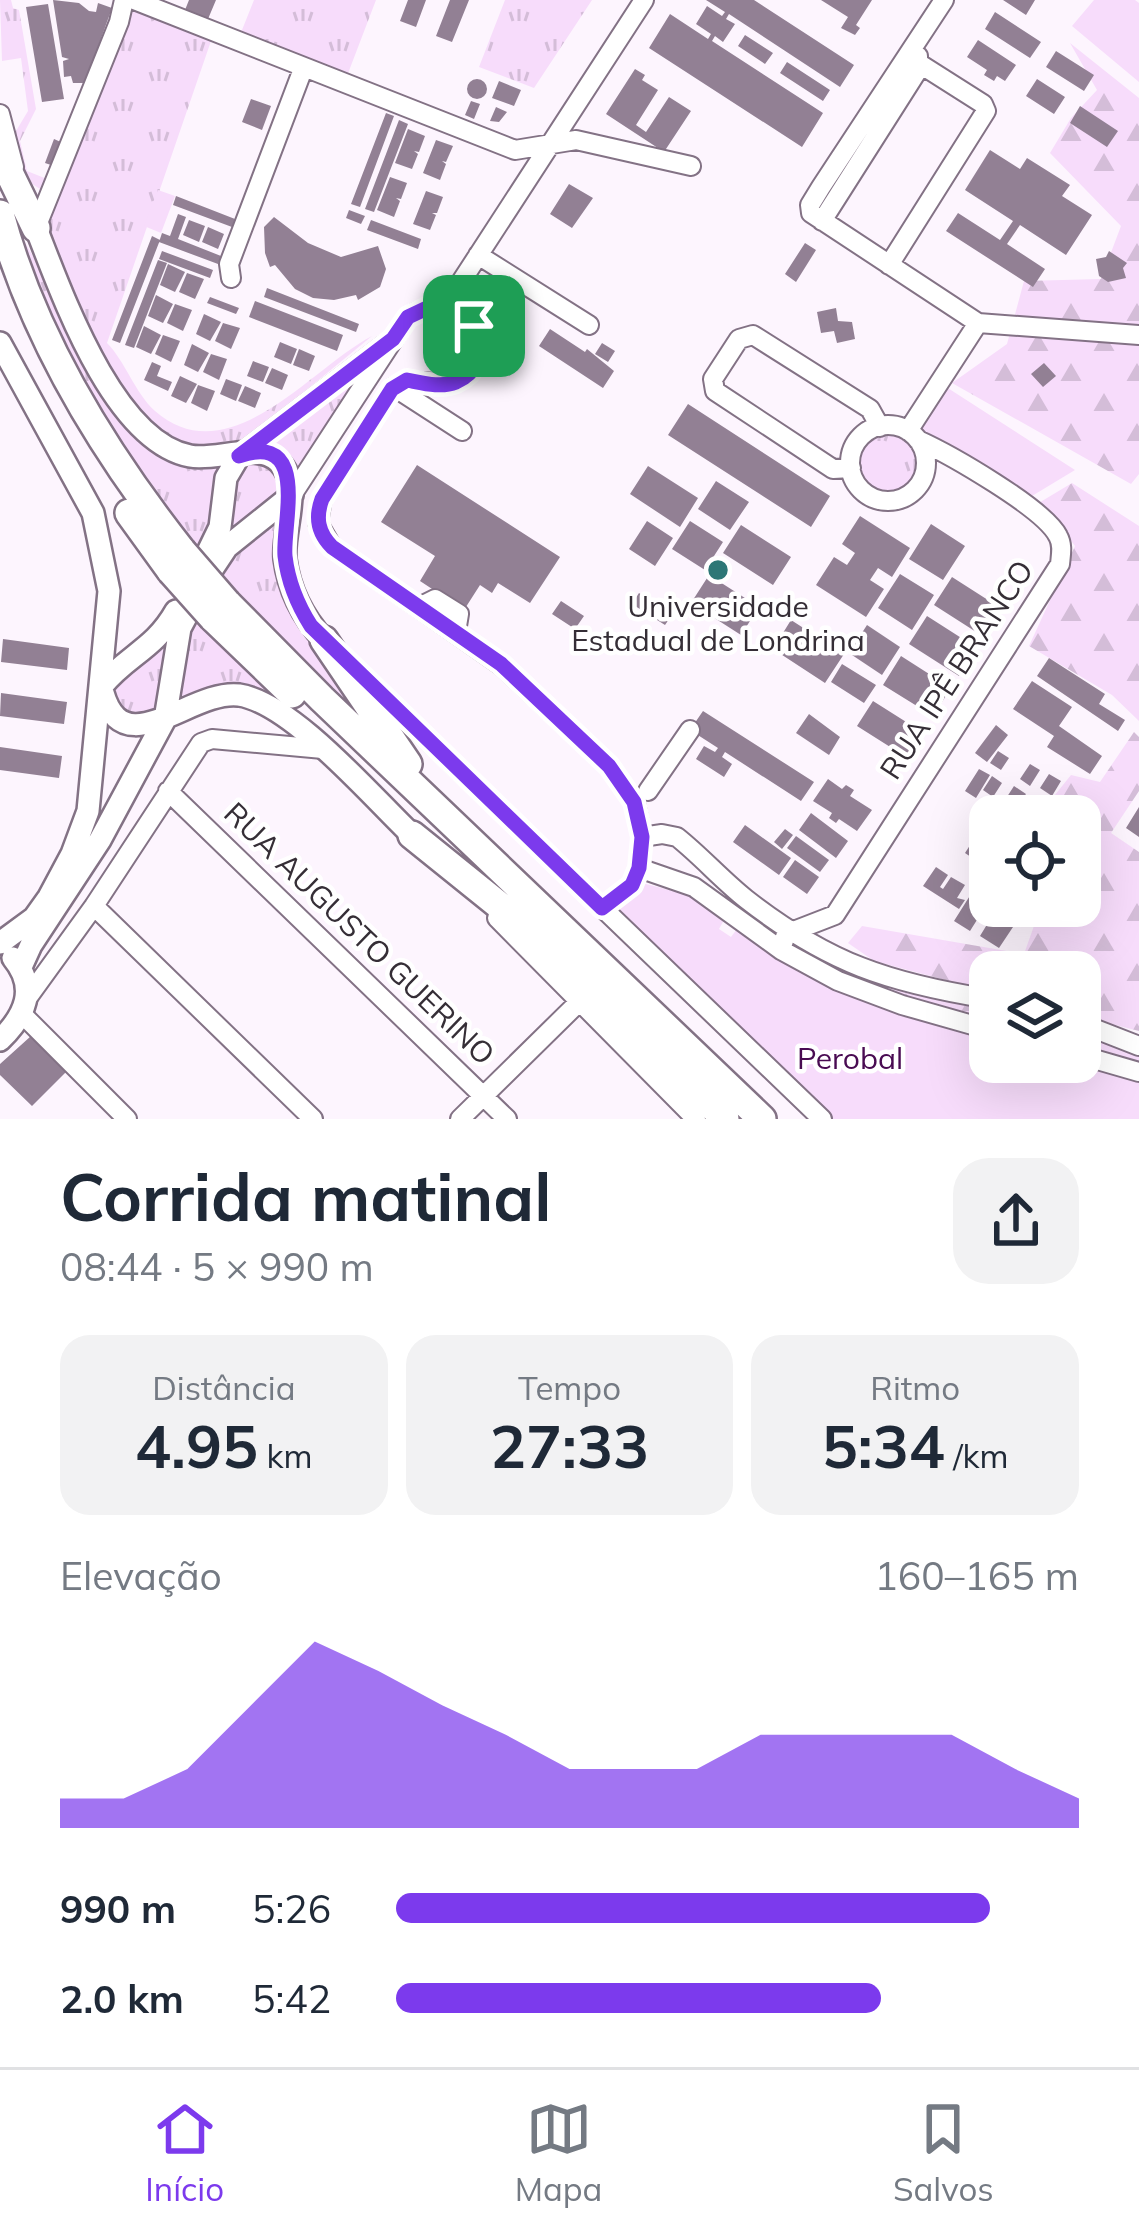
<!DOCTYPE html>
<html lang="pt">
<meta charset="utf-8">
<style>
:root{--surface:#fff;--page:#f2f2f3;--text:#1f2937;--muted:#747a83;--line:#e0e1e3;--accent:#7c3aed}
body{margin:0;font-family:Mulish,sans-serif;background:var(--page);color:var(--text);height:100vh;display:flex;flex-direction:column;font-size:45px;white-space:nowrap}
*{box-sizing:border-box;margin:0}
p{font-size:39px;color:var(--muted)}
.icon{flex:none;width:66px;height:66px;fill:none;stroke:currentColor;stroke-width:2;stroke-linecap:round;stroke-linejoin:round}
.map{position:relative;height:1119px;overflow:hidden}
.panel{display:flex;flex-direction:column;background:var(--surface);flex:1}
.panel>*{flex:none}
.tools{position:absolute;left:969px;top:795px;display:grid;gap:24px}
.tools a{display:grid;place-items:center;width:132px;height:132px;border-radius:24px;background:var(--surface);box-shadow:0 12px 48px #0002;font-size:60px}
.pin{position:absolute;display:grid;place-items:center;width:102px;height:102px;color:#fff;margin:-51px;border-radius:24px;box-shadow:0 6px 18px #0006}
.round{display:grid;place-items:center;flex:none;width:126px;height:126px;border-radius:36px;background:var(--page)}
.summary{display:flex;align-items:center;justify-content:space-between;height:204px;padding:0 60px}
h1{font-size:66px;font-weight:700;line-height:90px}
.stats{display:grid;grid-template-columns:repeat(3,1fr);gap:18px;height:204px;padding:12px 60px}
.stats div{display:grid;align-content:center;border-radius:30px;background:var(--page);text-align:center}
.stats b{font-size:60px;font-weight:700}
.stats small{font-size:33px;font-weight:400}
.stats p{font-size:33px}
.chart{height:336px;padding:24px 60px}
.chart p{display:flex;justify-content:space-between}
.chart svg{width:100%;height:216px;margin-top:12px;fill:var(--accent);opacity:.7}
ul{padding:0 60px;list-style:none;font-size:39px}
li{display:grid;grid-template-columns:192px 144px 1fr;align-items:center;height:90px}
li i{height:30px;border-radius:15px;background:var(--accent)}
.tabs{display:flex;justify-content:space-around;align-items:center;height:168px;border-top:3px solid var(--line);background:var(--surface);font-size:33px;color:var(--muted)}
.tabs a{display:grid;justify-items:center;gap:6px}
.tabs .on{color:var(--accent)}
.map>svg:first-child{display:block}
</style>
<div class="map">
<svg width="1139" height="1119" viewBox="0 0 1139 1119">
<defs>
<pattern id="grass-tufts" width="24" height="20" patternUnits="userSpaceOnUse" patternTransform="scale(3)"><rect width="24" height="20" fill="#f7dcfb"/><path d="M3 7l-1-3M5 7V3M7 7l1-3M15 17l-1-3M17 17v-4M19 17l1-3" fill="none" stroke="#d4bdd8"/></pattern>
<pattern id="forest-firs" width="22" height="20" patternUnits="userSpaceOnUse" patternTransform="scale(3)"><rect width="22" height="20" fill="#f7dcfb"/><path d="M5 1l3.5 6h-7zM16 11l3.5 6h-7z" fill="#d4bdd8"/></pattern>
</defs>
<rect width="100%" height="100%" fill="#fdf5fe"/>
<!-- grass -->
<path fill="url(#grass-tufts)" d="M0,0H11L13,8L19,10L36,109L20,141L27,171L47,179L40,189L23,178L13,136L28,111L21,58L2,61Z
M254,0H376L347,76L240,35Z
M505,0H592L534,88L479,67Z
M130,7L211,41L107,343C125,361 135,393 155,411C229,476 312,367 372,336L252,435L221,447H191L163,436L135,409L98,345L41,226Z
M21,235L124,419L223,462L217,508L199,554L108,430L38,299Z
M367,364L296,477L260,447Z
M856 464a32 32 0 1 1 64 0a32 32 0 1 1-64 0Z
M251,459L276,468L283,491L226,543L232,475Z
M279,517L303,628L367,725L216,574L232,551Z
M192,614L275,697L246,687L178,702Z
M171,631L160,706L152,715L130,718L111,694L117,675Z"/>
<!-- forest -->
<path fill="url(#forest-firs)" d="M1070,43L1139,98V474L1131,484L952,383L1007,344L1024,281L1101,279L1121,226L1050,153L1071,118L1097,90Z
M1072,483L1139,526V721L1112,695L1029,646L1075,546L1047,509L1037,504Z
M1134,732L1139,737V791L1111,833L1139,852V1031L1080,1016V972H990V992L874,961L848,943L862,926L1024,954L1035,923L1019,906H1080V816H1038L1071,775L1100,782Z
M862,976L923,995L990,1006V1023L860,984Z
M1080,1029L1139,1054V1065L1080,1048Z"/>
<!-- park -->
<path fill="#f7dcfb" d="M1094,0H1135L1139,3V82L1072,26Z
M158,190L175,196L161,233L144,226Z
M940,383L1075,470L1022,502L910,428Z
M642,883L693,896L724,920L719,929L731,937L737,929L786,963L990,1038V1062H1073L1139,1081V1119H828L611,911Z"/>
<!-- building -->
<path fill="#928094" d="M53,0L79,3L89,11L96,12L98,3L112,8L85,83H73L71,76L64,77L63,61L69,59L62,57Z
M189,0H216L208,19L185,10Z
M408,0H426L416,27L400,21Z
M450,0H469L452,42L436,36Z
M706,0H754L854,65L840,87L729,14L726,19L735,24L723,42L715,36L712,41L823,113L802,147L649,48L670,14L708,39L711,34L696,24L707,6L722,16L725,12Z
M821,0H872L856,25L860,28L855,35L841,28L848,17Z
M1003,0H1035L1026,15Z
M48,4L64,99L42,102L26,7Z
M995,12L1041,42L1030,58L985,29Z
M745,35L773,53L765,64L738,46Z
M978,40L1016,65L1005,81L997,76L994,81L984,75L987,70L967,57Z
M1056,51L1094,75L1084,91L1046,67Z
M787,62L830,90L823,101L780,73Z
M635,69L645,75L642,80L658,90L636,125L646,132L669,97L691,111L664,152L606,114Z
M1037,79L1065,97L1054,114L1026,96Z
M467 89a10 10 0 1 1 20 0a10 10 0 1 1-20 0Z
M499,81L521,90L514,106L492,98Z
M251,99L271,106L262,130L242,122Z
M471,101L480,104L474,119L465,115Z
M1080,106L1118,131L1107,147L1070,123Z
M496,107L507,112L499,122L490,121Z
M386,113L394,116L360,207L351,204Z
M399,120L408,124L374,212L365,209Z
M408,129L425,136L419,152L414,151L418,154L412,169L395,163Z
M54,139L63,143L54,166L45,163Z
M436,140L453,146L446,162L442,161L446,164L440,180L423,173Z
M990,150L1020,169L1027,158L1070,185L1062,196L1092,215L1066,255L1020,225L1007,244L1045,269L1033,287L946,231L958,213L1000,240L1013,221L965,190Z
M390,177L407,183L401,199L396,198L400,201L394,217L377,210Z
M569,184L593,198L572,228L550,214Z
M426,191L443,197L437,213H432L436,215L430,230L413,224Z
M176,196L235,219L232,227L173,205Z
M349,210L365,216L361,224L346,218Z
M178,214L186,217L178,239L221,256L218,264L159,242L162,233L170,236Z
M274,217L308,243L341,257L378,246L386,269L380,287L358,300L356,295L334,300L313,298L295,289L275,265L270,267L265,253L264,227Z
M189,220L205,226L199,242L183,235Z
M371,220L421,239L418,249L367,230Z
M208,227L224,234L218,249L202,242Z
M152,236L160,240L120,343L112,340Z
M805,243L816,250L796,282L785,274Z
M162,251L213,270L210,278L159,259Z
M1109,251L1127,263L1123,268L1126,278L1108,282L1099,276L1096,259L1106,257Z
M158,260L167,263L134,348L125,345Z
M168,264L185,272L175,292L160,285Z
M187,273L204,279L195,299L179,292Z
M267,288L359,324L356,332L264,297Z
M156,295L173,304L163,323L148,316Z
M210,297L239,308L236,314L207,303Z
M255,301L343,335L337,351L249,317Z
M175,304L192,310L183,331L167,323Z
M836,308L838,321L852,322L855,339L837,343L834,331L821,333L817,312Z
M204,314L221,322L210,341L196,334Z
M223,323L240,328L231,349L215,341Z
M144,326L161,335L151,354L136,347Z
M550,329L585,352L587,349L614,371L603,388L539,346Z
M163,335L180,341L171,362L155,354Z
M280,342L297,349L291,364L274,357Z
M602,343L615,351L608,362L595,354Z
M192,344L209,353L198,372L184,365Z
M299,349L315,356L309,371L293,365Z
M211,354L227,359L219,380L203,372Z
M253,361L269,367L263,382L247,376Z
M152,362L161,366L157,376L172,382L168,391L144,380Z
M1044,363L1056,376L1043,387L1031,374Z
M272,368L288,375L282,390L265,383Z
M180,376L197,384L186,403L171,396Z
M226,379L242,385L236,401L220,394Z
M198,385L215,391L207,411L191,403Z
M245,386L261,393L255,408L238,401Z
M688,404L830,496L811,527L668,435Z
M417,465L560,557L530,603L498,583L492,593L480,585L464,610L420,581L435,556L381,522Z
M648,466L698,498L680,527L630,494Z
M716,481L749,502L730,530L698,509Z
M860,516L910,548L892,577L878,568L870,580L884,589L866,617L816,585L834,557L847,565L855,553L842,544Z
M647,521L673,538L655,566L629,549Z
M690,521L723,542L705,570L672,549Z
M931,524L965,546L943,580L909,559Z
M741,525L791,557L773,585L723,553Z
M900,574L934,595L912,630L878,608Z
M709,575L759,607L741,635L691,603Z
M952,577L1002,609L984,637L934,605Z
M639,593L672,615L665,625L632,604Z
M561,601L584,616L575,629L552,614Z
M927,616L977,648L959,676L909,644Z
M791,620L844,654L825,683L773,649Z
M867,625L900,647L882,675L849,653Z
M3,639L69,648L67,670L1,662Z
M901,656L951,688L933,716L883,685Z
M1049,658L1105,694L1099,704L1125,720L1118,731L1037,676Z
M842,664L876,685L864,703L831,682Z
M1032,681L1072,707L1059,726L1102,756L1090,774L1047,747L1054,736L1013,709Z
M1,693L67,702L64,724L0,716Z
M873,701L922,732L906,757L857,726Z
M703,711L814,782L801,801L725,752L722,757L732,764L724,777L696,759L704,746L715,752L718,748L690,730Z
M809,714L840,737L829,755L796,733Z
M996,725L1008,735L987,762L975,753Z
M0,747L62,756L59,778L0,770Z
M998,751L1009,758L1001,770L990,763Z
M1030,764L1040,770L1030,786L1020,779Z
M979,769L990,775L976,798L965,791Z
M1049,774L1061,781L1052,796L1040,788Z
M992,776L1002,783L993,797L983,790Z
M828,779L842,789L846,785L854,790L850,796L872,810L857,831L839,819L836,823L829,818L832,813L813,801Z
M1014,786L1026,794L1014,811L1003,803Z
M1139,807V837L1126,828Z
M811,813L848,841L836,858L799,830Z
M990,814V848L980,863L965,853Z
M745,825L791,858L779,875L733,842Z
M785,829L793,835L782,849L774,842Z
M796,836L829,860L820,872L787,848Z
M1080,846L1091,853L1080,870Z
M795,860L819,877L807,894L783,877Z
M936,867L948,875L940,887L943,889L951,877L965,885L957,898L965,900L959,909L923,886Z
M971,894L987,904L970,931L954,921Z
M997,908L1017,921L999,948L980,936Z
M31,1036L67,1071L32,1106L0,1075V1064Z"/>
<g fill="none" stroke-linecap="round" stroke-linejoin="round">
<!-- minor casing -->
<g stroke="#837285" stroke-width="22">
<path id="minor" d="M134,0L515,150L576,140L691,166
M944,0L821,187L810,205L811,213L978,323L1139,335
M0,114L14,167
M822,221L918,70V56
M36,228L119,22L124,0
M478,255L589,325
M889,265L986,111L983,104L920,64
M231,278L229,264L303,69
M444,308L644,0
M394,387L462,431
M850 463a38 38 0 1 1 76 0a38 38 0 1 1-76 0Z
M908,431L978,323
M239,455L384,345
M851,468L833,469L715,391L713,379L739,339L753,335L870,409L880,427
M292,495L408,317C448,290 505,332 470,371C447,397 415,370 392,389L322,499L318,523L332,547L501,665L609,766L635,803L642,837L639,868L632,885L602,908
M419,607L435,599L459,614L456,632
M354,669L822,1119
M168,791L507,1119
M648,791L690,730
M642,837L662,834L677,837C701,856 721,879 746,899C828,963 889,983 990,999
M639,868L694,887L781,950L838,981L902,1005L990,1030
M94,906L313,1119
M497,918L696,1119
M781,950L786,934L835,915L1060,564C1061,554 1063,545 1058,536C1044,508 949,454 918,440
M26,1000L94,906L201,743L212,739L323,749
M23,1015L127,1119
M1080,1023L1139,1046
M1080,1055L1139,1072
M460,1119L581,1000"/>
</g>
<!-- major casing -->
<g stroke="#837285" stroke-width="26">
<path id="major" d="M36,228C62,294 113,441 190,456C217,461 257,441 279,462C304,486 282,529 285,559C289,591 303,617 324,640
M0,343L93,513L109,591L88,811L72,854L49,897L34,918L0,943
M203,562L220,527L226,478L239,456
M102,686C127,655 154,650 176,611
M103,693C124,766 191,689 239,695C292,703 372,797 412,835
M21,967L31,945L100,840L165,719L180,628L209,574L227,547L292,495
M0,1040C25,1016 38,988 13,958"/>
</g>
<!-- highway casing -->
<g stroke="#837285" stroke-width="32">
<path id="highway" d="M0,154L36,228
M0,214C33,338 103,451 182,551
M129,513L171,571
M227,603L322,699L762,1119
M213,618L292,694
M324,640L408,764
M412,835L572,964
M566,958L725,1119"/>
</g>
<!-- minor -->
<use href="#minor" stroke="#fff" stroke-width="18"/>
<!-- major -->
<use href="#major" stroke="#fff" stroke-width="21"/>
<!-- highway -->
<use href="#highway" stroke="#fff" stroke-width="27"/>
<!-- highway-bridge casing -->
<g stroke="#837285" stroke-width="32" stroke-linecap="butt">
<path id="highway-bridge" d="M182,551L227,603
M171,571L213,618"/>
</g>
<!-- highway-bridge -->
<use href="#highway-bridge" stroke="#fff" stroke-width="27"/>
</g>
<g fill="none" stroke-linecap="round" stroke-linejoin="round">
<!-- route casing -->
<g stroke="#fff" stroke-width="24">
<path id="route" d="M427,308C483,306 498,363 456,382C441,388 423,383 407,380L392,389L322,499C315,518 318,533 332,547L501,664L609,766L634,802L642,837L639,868L632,885L602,908L311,626C297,604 288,582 285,556C282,524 311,431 239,456L393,339L408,317Z"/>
</g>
<!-- route -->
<use href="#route" stroke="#7c3aed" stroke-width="15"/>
</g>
<!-- markers -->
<circle fill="#2d7776" stroke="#fff" stroke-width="4.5" cx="718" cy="570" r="12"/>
<g text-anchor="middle" stroke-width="9" stroke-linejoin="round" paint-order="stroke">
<!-- poi labels -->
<g font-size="30" fill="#352e36" stroke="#fff">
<text x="718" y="617">Universidade<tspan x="718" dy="34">Estadual de Londrina</tspan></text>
</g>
<!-- street labels -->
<g font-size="30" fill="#352e36" stroke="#fff">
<text transform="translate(957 670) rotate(-57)" y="10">RUA IPÊ BRANCO</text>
<text transform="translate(359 934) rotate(44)" y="10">RUA AUGUSTO GUERINO</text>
</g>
<!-- park labels -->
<g font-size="30" fill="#490b52" stroke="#fff">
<text x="850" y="1069">Perobal</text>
</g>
</g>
</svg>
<div class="tools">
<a><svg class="icon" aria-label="locate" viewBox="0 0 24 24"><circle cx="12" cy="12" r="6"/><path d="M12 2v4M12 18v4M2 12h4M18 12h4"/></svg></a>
<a><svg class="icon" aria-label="layers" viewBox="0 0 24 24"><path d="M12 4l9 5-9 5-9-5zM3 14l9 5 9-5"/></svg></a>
</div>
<div class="pin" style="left:474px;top:326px;background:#1e9e55"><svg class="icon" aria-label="arrive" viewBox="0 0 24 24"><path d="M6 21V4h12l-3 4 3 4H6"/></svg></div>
</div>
<section class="panel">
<div class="summary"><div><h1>Corrida matinal</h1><p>08:44 · 5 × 990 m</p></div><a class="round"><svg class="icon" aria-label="share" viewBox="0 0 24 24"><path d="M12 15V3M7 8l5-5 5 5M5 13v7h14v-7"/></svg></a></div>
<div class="stats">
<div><p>Distância</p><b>4.95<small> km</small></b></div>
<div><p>Tempo</p><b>27:33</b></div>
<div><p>Ritmo</p><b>5:34<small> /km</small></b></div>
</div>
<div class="chart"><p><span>Elevação</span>160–165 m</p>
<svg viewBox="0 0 160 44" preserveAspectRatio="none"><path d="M0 44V38L10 38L20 32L30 19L40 6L50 12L60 19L70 25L80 32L90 32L100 32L110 25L120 25L130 25L140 25L150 32L160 38V44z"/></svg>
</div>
<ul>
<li><b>990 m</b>5:26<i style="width:87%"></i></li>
<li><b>2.0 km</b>5:42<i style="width:71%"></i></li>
</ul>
</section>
<nav class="tabs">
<a class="on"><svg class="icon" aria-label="home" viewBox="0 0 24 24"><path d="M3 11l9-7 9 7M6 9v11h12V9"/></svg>Início</a>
<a><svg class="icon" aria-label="map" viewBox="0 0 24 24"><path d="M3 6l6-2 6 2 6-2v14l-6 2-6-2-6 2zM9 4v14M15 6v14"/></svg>Mapa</a>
<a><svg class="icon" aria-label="saved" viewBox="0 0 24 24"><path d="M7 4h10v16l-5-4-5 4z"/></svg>Salvos</a>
</nav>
